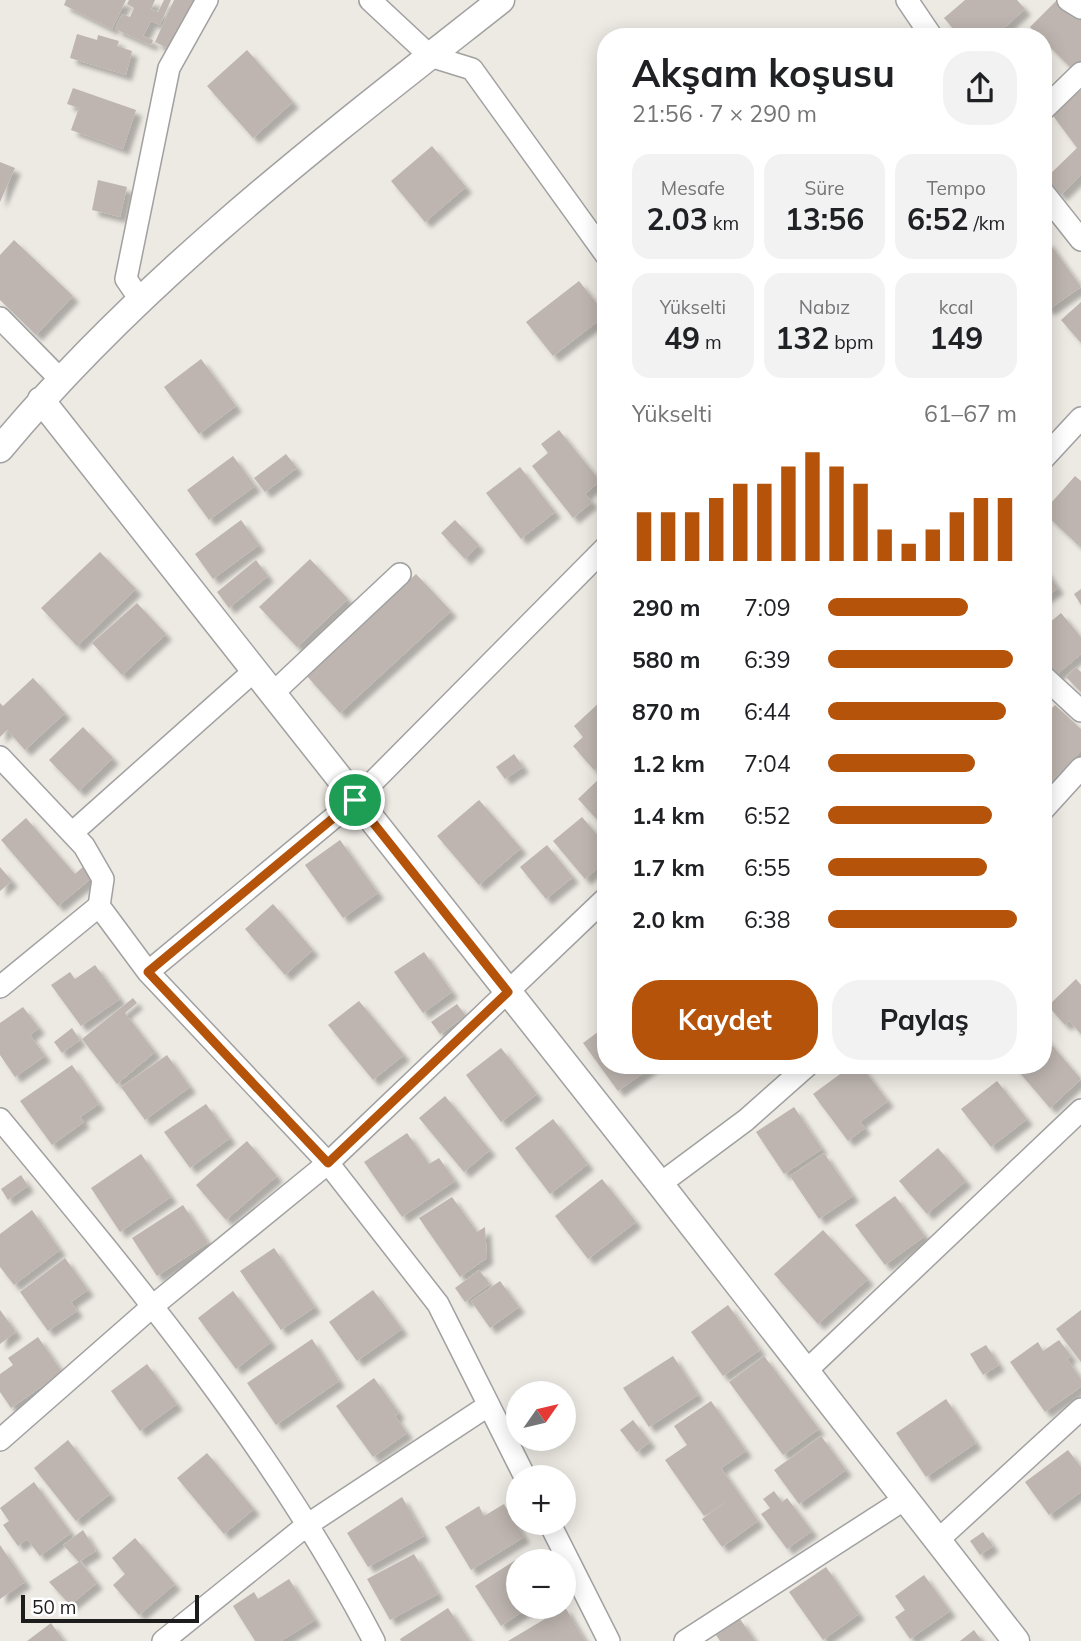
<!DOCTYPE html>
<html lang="tr">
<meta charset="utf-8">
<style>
:root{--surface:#fff;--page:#f2f2f2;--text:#202124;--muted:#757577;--accent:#b45309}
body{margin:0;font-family:Mulish,sans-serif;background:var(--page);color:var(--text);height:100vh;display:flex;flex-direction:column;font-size:26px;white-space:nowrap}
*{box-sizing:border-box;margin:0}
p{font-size:23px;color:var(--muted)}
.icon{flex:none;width:38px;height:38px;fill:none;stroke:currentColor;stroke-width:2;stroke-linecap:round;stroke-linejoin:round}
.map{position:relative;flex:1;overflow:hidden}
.sheet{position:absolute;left:597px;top:28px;width:455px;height:1046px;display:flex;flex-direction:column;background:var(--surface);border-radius:28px;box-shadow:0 4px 18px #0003}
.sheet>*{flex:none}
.needle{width:46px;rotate:56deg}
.controls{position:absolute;left:506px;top:1381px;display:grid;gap:14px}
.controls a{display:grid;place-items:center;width:70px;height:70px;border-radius:50%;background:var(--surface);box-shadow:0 4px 18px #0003;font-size:35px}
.scale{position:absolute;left:21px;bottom:18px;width:178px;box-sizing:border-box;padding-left:7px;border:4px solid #1d1d1d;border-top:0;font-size:19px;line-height:24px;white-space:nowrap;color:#1d1d1d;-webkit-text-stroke:5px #fff;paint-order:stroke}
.pin{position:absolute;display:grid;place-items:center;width:60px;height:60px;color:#fff;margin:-30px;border:4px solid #fff;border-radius:50%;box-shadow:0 2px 7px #0007}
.round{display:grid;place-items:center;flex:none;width:74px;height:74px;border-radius:28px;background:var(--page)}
.head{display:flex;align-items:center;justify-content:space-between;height:119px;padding:0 35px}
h1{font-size:38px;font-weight:700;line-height:52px}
.metrics{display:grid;grid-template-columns:repeat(3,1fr);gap:10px;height:119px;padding:7px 35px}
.metrics div{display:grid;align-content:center;border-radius:18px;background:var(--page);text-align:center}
.metrics b{font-size:30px;font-weight:700}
.metrics small{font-size:19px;font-weight:400}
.metrics p{font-size:19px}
.chart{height:196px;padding:14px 35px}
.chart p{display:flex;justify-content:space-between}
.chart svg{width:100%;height:126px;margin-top:7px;stroke:var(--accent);stroke-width:6}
.button{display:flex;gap:14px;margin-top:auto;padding:14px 35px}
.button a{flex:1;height:80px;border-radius:28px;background:var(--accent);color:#fff;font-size:28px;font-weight:700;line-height:80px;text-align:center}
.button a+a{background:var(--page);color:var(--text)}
ul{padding:0 35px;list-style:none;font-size:23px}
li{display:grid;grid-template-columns:112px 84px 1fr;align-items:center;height:52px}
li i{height:18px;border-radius:9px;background:var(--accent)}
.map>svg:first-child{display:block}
</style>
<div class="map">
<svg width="1081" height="1641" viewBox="0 0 1081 1641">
<defs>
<filter id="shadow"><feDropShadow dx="6" dy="6" stdDeviation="2" flood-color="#0004"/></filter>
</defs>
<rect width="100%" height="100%" fill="#ede9e3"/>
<!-- building -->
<path fill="#beb5b0" filter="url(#shadow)" d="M66,0H126L112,29L64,5Z
M129,0H155L151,9L158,12L164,0H171L160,25L151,21L143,36L153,40L151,45L115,29L122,14L130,17L134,8L127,4Z
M174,0H202L177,53L155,42Z
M965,0H1017L1025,9L994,37H960L944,18Z
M1057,0H1063L1081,18V61L1073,70L1030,27Z
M77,34L97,40L98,35L119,41L117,46L132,51L126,75L70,58Z
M247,50L293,102L253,138L207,86Z
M73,88L136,110L123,149L71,130L79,108L67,104Z
M1081,90V175L1061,195L1045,179L1077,148L1051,113Z
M432,146L466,187L425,222L391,181Z
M0,162L15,168L0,202Z
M98,180L127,187L120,217L92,210Z
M14,240L73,296L36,335L0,300V255Z
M1047,240L1081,287L1048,310L1043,303V244Z
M579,281L606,315L553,356L526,322Z
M1081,302V343L1061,320Z
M201,359L236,406L199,434L164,387Z
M1043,426L1050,433L1043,440Z
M559,430L600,481L585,494L592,502L573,518L532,466L548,453L541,444Z
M286,454L297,468L265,492L254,478Z
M233,456L255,486L209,520L187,490Z
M520,467L555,512L521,539L486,493Z
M1075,476L1081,481V542L1078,545L1043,512Z
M241,520L259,545L213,579L195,554Z
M455,520L479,545L465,559L441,533Z
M100,552L136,589L77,646L41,608Z
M310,559L348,599L297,647L259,607Z
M256,560L268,576L229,608L217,592Z
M1043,567L1058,588L1043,599Z
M416,574L451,611L340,713L306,675Z
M1081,589V605L1074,594Z
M137,603L166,634L122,675L92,643Z
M1061,613L1081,637V654L1055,676L1043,662V628Z
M1076,667L1081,672V692L1066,677Z
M33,678L65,713L25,750L7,730L0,737V703L3,706Z
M600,702L602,706L606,703V759L594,770L573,746L583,737L574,726Z
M1055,705L1081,729V751L1043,790V743L1049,737L1043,732V717Z
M83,727L113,758L79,791L49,760Z
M514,754L523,767L505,779L496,767Z
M602,776L606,780V829L578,799Z
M479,800L521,848L479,885L437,836Z
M582,817L606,845V861L585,879L553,841Z
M26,818L75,874L85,865L94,876L58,906L1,840Z
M340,840L378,893L343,918L305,865Z
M547,845L573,877L546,899L520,867Z
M0,867L12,881L0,891Z
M273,904L313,950L285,975L245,929Z
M424,952L452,992L423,1013L394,972Z
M95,965L120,999L81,1026L51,985L70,972L75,979Z
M1076,979L1081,985V1034L1069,1021L1065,1025L1048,1006Z
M133,998L137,1003L125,1013L155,1052L117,1084L82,1039Z
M359,1001L404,1055L373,1080L328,1025Z
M457,1004L466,1016L440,1034L431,1022Z
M23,1007L39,1028L30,1035L45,1056L15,1077L0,1055V1023Z
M606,1026V1066H653L618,1091L583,1043Z
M72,1028L80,1040L62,1053L54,1042Z
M1043,1035L1081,1079L1050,1108L1014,1066H1043Z
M501,1048L537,1094L501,1122L466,1075Z
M167,1055L190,1087L145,1120L121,1087Z
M72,1065L99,1104L80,1117L84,1122L52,1145L20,1101Z
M851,1066H861L888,1101L860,1122L865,1128L848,1141L813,1094Z
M997,1081L1027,1119L991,1147L961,1109Z
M445,1096L490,1150L464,1172L419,1118Z
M206,1104L230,1138L190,1168L164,1132Z
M794,1107L822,1149L784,1174L756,1132Z
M553,1119L588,1164L550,1194L515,1148Z
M407,1133L429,1164L439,1158L455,1181L402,1217L364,1162Z
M247,1141L277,1176L226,1220L196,1185Z
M938,1148L966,1181L927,1214L899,1181Z
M824,1153L853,1196L819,1219L790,1176Z
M141,1154L171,1197L120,1232L91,1188Z
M21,1175L28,1186L8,1200L1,1189Z
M602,1179L636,1222L588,1259L555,1216Z
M895,1196L925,1236L885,1265L855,1225Z
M452,1197L477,1232L485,1227L487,1258L460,1277L419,1218Z
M183,1205L208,1243L157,1276L132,1238Z
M32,1210L60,1250L14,1285L0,1267V1234Z
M823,1230L868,1279L818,1324L774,1274Z
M274,1248L315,1307L281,1330L240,1271Z
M65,1258L88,1290L71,1302L77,1311L48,1331L20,1292Z
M479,1270L490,1284L465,1302L455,1288Z
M500,1281L519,1307L490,1328L471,1301Z
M373,1290L402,1329L357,1361L329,1322Z
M233,1291L271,1342L236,1369L198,1318Z
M728,1305L760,1350L723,1376L691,1332Z
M0,1310L16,1332L0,1344Z
M1081,1310V1362L1056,1329Z
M38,1337L62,1372L11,1408L0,1392V1374L13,1365L8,1358Z
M312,1339L339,1381L276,1425L247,1383Z
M1059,1340L1071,1356L1067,1359L1081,1379V1387L1045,1412L1010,1362L1038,1342L1043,1351Z
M986,1345L999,1365L983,1375L970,1354Z
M673,1356L698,1395L649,1427L623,1388Z
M764,1356L819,1429L783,1455L729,1382Z
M147,1364L177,1404L140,1431L111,1391Z
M374,1378L399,1413L395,1416L407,1433L373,1457L336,1406Z
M946,1399L976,1443L926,1477L896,1433Z
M711,1401L746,1451L721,1468L758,1521L722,1547L702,1519L730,1499L704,1516L665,1460L687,1445L674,1426Z
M633,1420L650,1442L637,1452L620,1430Z
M821,1436L846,1470L799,1504L774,1470Z
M68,1440L110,1494L76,1521L34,1468Z
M1068,1450L1081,1467V1492L1049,1515L1025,1482Z
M207,1453L254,1509L224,1534L177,1478Z
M34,1482L71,1533L40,1556L27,1539L18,1546L3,1525L9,1521L0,1508Z
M774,1491L782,1502L787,1498L812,1531L787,1549L761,1514L770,1508L763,1499Z
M402,1497L424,1536L368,1567L347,1533Z
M504,1504L524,1537L471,1570L445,1527L479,1506L484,1516Z
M83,1530L96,1551L80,1561L97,1583L70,1605L49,1582L79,1562L63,1545Z
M983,1532L993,1546L980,1555L970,1541Z
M135,1538L175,1584L139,1615L113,1585L125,1574L112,1558Z
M0,1545L25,1582L0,1599Z
M528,1552L534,1561H518V1606H531L501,1626L475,1586Z
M414,1554L438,1594L390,1620L367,1579Z
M826,1567L859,1614L823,1640L789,1592Z
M924,1575L950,1611L910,1639L895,1617L905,1610L895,1596Z
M289,1579L315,1620L281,1641H255L233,1606L254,1592L258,1599Z
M565,1607L585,1641H508Z
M448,1608L470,1641H401L400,1639Z
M740,1619L755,1641H720L716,1635Z
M51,1623L64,1641H27Z
M974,1630L982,1641H960Z"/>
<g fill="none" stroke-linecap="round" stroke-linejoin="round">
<!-- minor casing -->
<g stroke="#a1a1a1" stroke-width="24">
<path id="minor" d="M370,0L430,56L472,69L606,255
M907,0L932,37
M1068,0L1081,8
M1043,110L1081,73
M1043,192L1081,240
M141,301L126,279L169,68L207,0
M0,318L60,379
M1043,459L1081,418
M1043,676L1081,711
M272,694L400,574
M0,757L84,846L103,879L99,906L148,972L328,1163L438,1304L525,1477
M1043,810L1081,768
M72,833L254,671
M148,972L355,800L606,547
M0,987L99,906
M0,1119C137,1284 275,1450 374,1641
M660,1184L746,1120L807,1066
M805,1372L1081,1110
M0,1440L154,1305L328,1163L606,898
M549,1522L609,1641
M937,1541L1081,1409
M163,1641L307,1525L489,1405
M685,1641L905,1499"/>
</g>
<!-- tertiary casing -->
<g stroke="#a1a1a1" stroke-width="29">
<path id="tertiary" d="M41,400L660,1184L1016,1641
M0,449C143,277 326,138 501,0"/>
</g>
<!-- minor -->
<use href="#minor" stroke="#fff" stroke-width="21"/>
<!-- tertiary -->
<use href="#tertiary" stroke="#fff" stroke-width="26"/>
</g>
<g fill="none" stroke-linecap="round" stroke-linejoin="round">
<!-- route casing -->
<g stroke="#fff" stroke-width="14">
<path id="route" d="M355,800L508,992L328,1163L148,972Z"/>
</g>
<!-- route -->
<use href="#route" stroke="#b45309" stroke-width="9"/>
</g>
</svg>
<div class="controls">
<a><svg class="needle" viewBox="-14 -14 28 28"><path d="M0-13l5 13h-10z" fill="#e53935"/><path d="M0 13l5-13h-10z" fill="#757577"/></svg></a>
<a>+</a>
<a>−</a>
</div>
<div class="scale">50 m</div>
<div class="pin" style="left:355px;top:800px;background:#1e9e55"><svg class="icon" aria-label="arrive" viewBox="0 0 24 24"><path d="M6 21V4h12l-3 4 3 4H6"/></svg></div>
<section class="sheet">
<div class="head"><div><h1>Akşam koşusu</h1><p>21:56 · 7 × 290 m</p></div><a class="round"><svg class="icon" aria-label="share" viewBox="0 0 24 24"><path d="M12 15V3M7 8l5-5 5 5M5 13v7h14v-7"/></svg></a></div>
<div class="metrics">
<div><p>Mesafe</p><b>2.03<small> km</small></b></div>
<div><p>Süre</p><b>13:56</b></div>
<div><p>Tempo</p><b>6:52<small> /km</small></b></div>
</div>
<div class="metrics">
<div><p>Yükselti</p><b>49<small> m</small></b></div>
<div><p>Nabız</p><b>132<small> bpm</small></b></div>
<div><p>kcal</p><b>149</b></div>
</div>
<div class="chart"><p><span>Yükselti</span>61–67 m</p>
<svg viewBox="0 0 160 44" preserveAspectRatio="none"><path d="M5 44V27M15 44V27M25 44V27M35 44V22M45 44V17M55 44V17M65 44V11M75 44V6M85 44V11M95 44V17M105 44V33M115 44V38M125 44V33M135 44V27M145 44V22M155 44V22"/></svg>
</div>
<ul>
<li><b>290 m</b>7:09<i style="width:74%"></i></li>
<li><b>580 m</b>6:39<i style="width:98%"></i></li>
<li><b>870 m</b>6:44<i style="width:94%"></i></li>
<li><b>1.2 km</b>7:04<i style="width:78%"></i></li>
<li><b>1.4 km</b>6:52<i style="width:87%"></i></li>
<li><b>1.7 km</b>6:55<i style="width:84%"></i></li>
<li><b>2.0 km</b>6:38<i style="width:100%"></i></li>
</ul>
<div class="button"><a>Kaydet</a><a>Paylaş</a></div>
</section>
</div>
